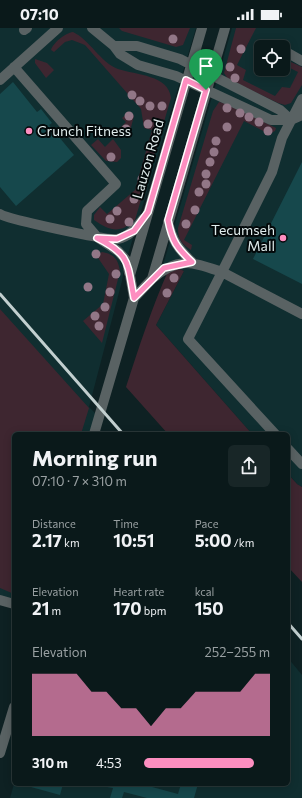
<!DOCTYPE html>
<meta charset="utf-8">
<style>
:root{--surface:#0a191a;--page:#182627;--text:#f1f3f6;--muted:#99a0a2;--line:#2a3839;--accent:#fd8ec0}
body{margin:0;font-family:Commissioner,sans-serif;background:var(--page);color:var(--text);height:100vh;display:flex;flex-direction:column;font-size:15px;white-space:nowrap}
*{box-sizing:border-box;margin:0}
p{font-size:13px;color:var(--muted)}
.icon{flex:none;width:22px;height:22px;fill:none;stroke:currentColor;stroke-width:2;stroke-linecap:round;stroke-linejoin:round}
.map{position:relative;flex:1;overflow:hidden}
.side{position:absolute;left:12px;top:404px;width:278px;height:354px;display:flex;flex-direction:column;background:var(--surface);border-radius:6px;box-shadow:0 2px 10px #0003,0 0 0 1px var(--line)}
.side>*{flex:none}
.buttons{position:absolute;left:254px;top:12px;display:grid;gap:8px}
.buttons a{display:grid;place-items:center;width:36px;height:36px;border-radius:6px;background:var(--surface);box-shadow:0 2px 10px #0003,0 0 0 1px var(--line);font-size:20px}
.pin{position:absolute;display:grid;place-items:center;width:34px;height:34px;color:#fff;margin:-41px -17px;border-radius:50% 50% 50% 0;rotate:-45deg;box-shadow:0 0 4px #0007}
.pin .icon{rotate:45deg}
.round{display:grid;place-items:center;flex:none;width:42px;height:42px;border-radius:6px;background:var(--page)}
.summary{display:flex;align-items:center;justify-content:space-between;height:68px;padding:0 20px}
h1{font-size:22px;font-weight:700;line-height:30px}
.metrics{display:grid;grid-template-columns:repeat(3,1fr);gap:6px;height:68px;padding:4px 20px}
.metrics div{display:grid;align-content:center}
.metrics b{font-size:17px;font-weight:700}
.metrics small{font-size:11px;font-weight:400}
.metrics p{font-size:11px}
.chart{height:112px;padding:8px 20px}
.chart p{display:flex;justify-content:space-between}
.chart svg{width:100%;height:72px;margin-top:4px;fill:var(--accent);opacity:.7}
ul{padding:0 20px;list-style:none;font-size:13px}
li{display:grid;grid-template-columns:64px 48px 1fr;align-items:center;height:30px}
li i{height:10px;border-radius:5px;background:var(--accent)}
.status{display:flex;justify-content:space-between;align-items:center;height:28px;padding:0 20px;background:var(--surface);direction:ltr}
.status svg{height:11px;fill:currentColor}
.map>svg:first-child{display:block}
</style>
<div class="status"><b>07:10</b><svg viewBox="0 0 49 12"><path d="M0 12V9h3v3zM5 12V6h3v6zM10 12V3h3v9zM15 12V0h3v12zM26 1h20v11H26zM47 4h2v5h-2z"/></svg></div>
<div class="map">
<svg width="302" height="770" viewBox="0 0 302 770">
<rect width="100%" height="100%" fill="#0e2123"/>
<!-- built -->
<path fill="#102e30" fill-rule="evenodd" d="M0,0H196L124,240L122,253L89,379L99,389L94,406H14V576L0,572Z
M232,0H302V459L297,456L288,446V406H252L156,297L184,243L175,239L159,251ZM261,19H283V41H261Z
M288,630L302,647V770H10L14,756H288Z"/>
<!-- green -->
<path fill="#3e2630" d="M119,0H190L183,17L176,19L122,3Z
M236,0H256L237,37L246,42L243,52L275,68L282,59L290,60L298,44L288,39L291,34L302,39V57L291,75L285,77L278,75L228,51L224,45Z
M73,4C90,12 100,34 118,41C136,47 169,47 171,70L135,192C120,206 110,203 94,192V187L100,179L107,186L135,162L152,102L144,100L141,81L85,17L72,12L65,14L54,24L51,22C53,15 65,5 73,4Z
M35,31L47,35L54,42L46,50L35,35Z
M219,74L226,75L276,100L275,103L269,106L244,93L184,212L192,217L191,222C182,216 178,212 178,200L213,83Z
M129,84L134,88L130,103L126,107L119,101L126,94L122,90Z
M98,111L105,119L113,111L121,122V130L117,134L106,133L91,117Z
M102,224C114,226 118,231 120,243L102,315L83,293L103,276L109,246L96,227Z
M175,239L184,243L156,297L252,406H168L126,359C139,319 152,279 169,241Z
M0,281L89,380L81,406H14V566L0,560Z
M288,446L297,456L302,459V554L288,539Z"/>
<!-- building -->
<path fill="#16484c" d="M13,54L37,84L41,81L52,95L49,97L74,127L16,178L0,159V66Z
M302,134V256L253,231Z
M31,756H63L60,767L31,759Z
M108,756H141L178,766L181,756H198L194,770H147L124,764L122,770H110L113,760L107,759Z"/>
<g fill="none" stroke-linecap="round" stroke-linejoin="round">
<!-- minor -->
<path stroke="#596263" stroke-width="10" d="M92,0L114,18L120,26L138,37L176,48L271,92H291L302,87
M24,2L27,0
M114,18H137L180,31L280,82L291,92
M288,25L302,33
M14,39L116,156L87,183L86,196L97,209L118,223L127,233L129,245
M0,52L58,0
M302,71L282,110L272,144L222,244L302,286
M0,186C7,191 108,213 117,211C129,209 136,200 143,191
M168,194C172,212 179,222 192,234
M152,251C178,228 192,234 222,244L188,311L275,406
M134,270L130,247L202,0
M94,406L134,270L152,251L225,0
M288,421L302,436
M0,572L14,576
M0,725L14,679"/>
<!-- rail -->
<path stroke="#c2cfcf" stroke-width="3" d="M0,266L123,406
M288,595L302,611"/>
</g>
<!-- trees -->
<g fill="#927787">
<circle cx="173" cy="11" r="4.5"/>
<circle cx="241" cy="21" r="4.5"/>
<circle cx="230" cy="39" r="4.5"/>
<circle cx="235" cy="50" r="4.5"/>
<circle cx="132" cy="67" r="4.5"/>
<circle cx="140" cy="73" r="4.5"/>
<circle cx="150" cy="78" r="4.5"/>
<circle cx="162" cy="78" r="4.5"/>
<circle cx="227" cy="80" r="4.5"/>
<circle cx="240" cy="85" r="4.5"/>
<circle cx="129" cy="88" r="4.5"/>
<circle cx="249" cy="89" r="4.5"/>
<circle cx="259" cy="94" r="4.5"/>
<circle cx="148" cy="96" r="4.5"/>
<circle cx="227" cy="99" r="4.5"/>
<circle cx="126" cy="101" r="4.5"/>
<circle cx="268" cy="103" r="4.5"/>
<circle cx="216" cy="113" r="4.5"/>
<circle cx="214" cy="124" r="4.5"/>
<circle cx="111" cy="129" r="4.5"/>
<circle cx="210" cy="134" r="4.5"/>
<circle cx="206" cy="146" r="4.5"/>
<circle cx="142" cy="151" r="4.5"/>
<circle cx="206" cy="156" r="4.5"/>
<circle cx="199" cy="164" r="4.5"/>
<circle cx="134" cy="171" r="4.5"/>
<circle cx="195" cy="182" r="4.5"/>
<circle cx="117" cy="183" r="4.5"/>
<circle cx="110" cy="191" r="4.5"/>
<circle cx="129" cy="194" r="4.5"/>
<circle cx="186" cy="196" r="4.5"/>
<circle cx="96" cy="226" r="4.5"/>
<circle cx="116" cy="246" r="4.5"/>
<circle cx="174" cy="250" r="4.5"/>
<circle cx="88" cy="259" r="4.5"/>
<circle cx="110" cy="264" r="4.5"/>
<circle cx="167" cy="265" r="4.5"/>
<circle cx="105" cy="279" r="4.5"/>
<circle cx="95" cy="288" r="4.5"/>
<circle cx="99" cy="298" r="4.5"/>
</g>
<g fill="none" stroke-linecap="round" stroke-linejoin="round">
<!-- route casing -->
<g stroke="#fff" stroke-width="8">
<path id="route" d="M186,52L206,62L168,192C172,213 177,220 192,234L164,240L134,270C127,235 131,227 97,210L117,211L134,203L148,184Z"/>
</g>
<!-- route -->
<use href="#route" stroke="#fd8ec0" stroke-width="5"/>
</g>
<!-- markers -->
<g fill="#fd8ec0" stroke="#03090a" stroke-width="1.5">
<circle cx="29" cy="103" r="4"/>
<circle cx="283" cy="210" r="4"/>
</g>
<g text-anchor="middle" stroke-width="4" stroke-linejoin="round" paint-order="stroke">
<!-- poi labels -->
<g font-size="14" fill="#e0ecec" stroke="#03090a" text-anchor="start">
<text x="37" y="108">Crunch Fitness</text>
<text x="275" y="207" text-anchor="end">Tecumseh<tspan x="275" dy="16">Mall</tspan></text>
</g>
<!-- street labels -->
<g font-size="14" fill="#e0ecec" stroke="#03090a">
<text transform="translate(148 131) rotate(-74)" y="5">Lauzon Road</text>
</g>
</g>
</svg>
<div class="buttons">
<a><svg class="icon" aria-label="locate" viewBox="0 0 24 24"><circle cx="12" cy="12" r="6"/><path d="M12 2v4M12 18v4M2 12h4M18 12h4"/></svg></a>
</div>
<div class="pin" style="left:206px;top:62px;background:#1e9e55"><svg class="icon" aria-label="arrive" viewBox="0 0 24 24"><path d="M6 21V4h12l-3 4 3 4H6"/></svg></div>
<section class="side">
<div class="summary"><div><h1>Morning run</h1><p>07:10 · 7 × 310 m</p></div><a class="round"><svg class="icon" aria-label="share" viewBox="0 0 24 24"><path d="M12 15V3M7 8l5-5 5 5M5 13v7h14v-7"/></svg></a></div>
<div class="metrics">
<div><p>Distance</p><b>2.17<small> km</small></b></div>
<div><p>Time</p><b>10:51</b></div>
<div><p>Pace</p><b>5:00<small> /km</small></b></div>
</div>
<div class="metrics">
<div><p>Elevation</p><b>21<small> m</small></b></div>
<div><p>Heart rate</p><b>170<small> bpm</small></b></div>
<div><p>kcal</p><b>150</b></div>
</div>
<div class="chart"><p><span>Elevation</span>252–255 m</p>
<svg viewBox="0 0 160 44" preserveAspectRatio="none"><path d="M0 44V6L10 6L20 6L30 6L40 17L50 17L60 27L70 27L80 38L90 27L100 27L110 17L120 17L130 17L140 17L150 6L160 6V44z"/></svg>
</div>
<ul>
<li><b>310 m</b>4:53<i style="width:87%"></i></li>
</ul>
</section>
</div>
